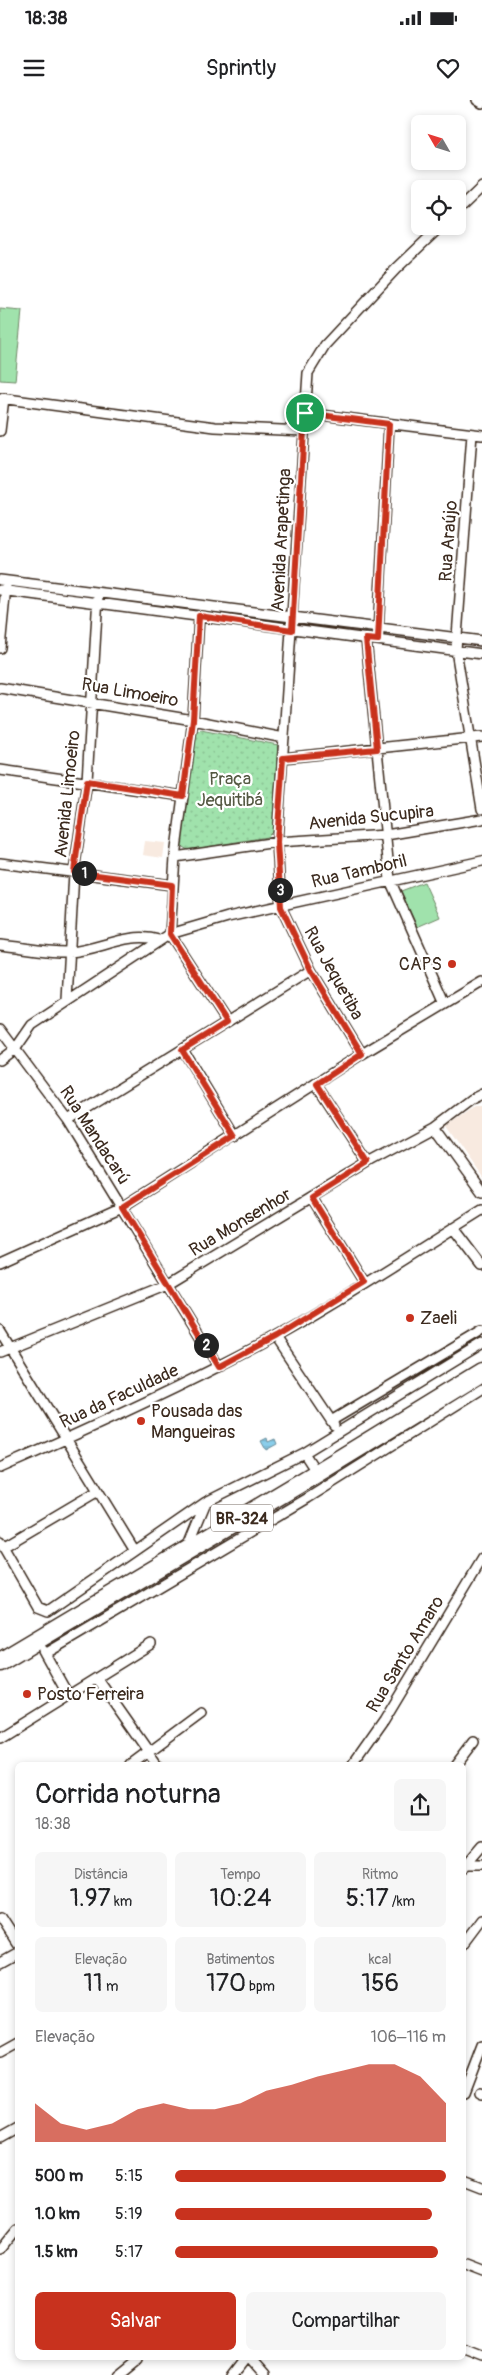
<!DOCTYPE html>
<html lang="pt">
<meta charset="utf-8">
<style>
:root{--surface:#fff;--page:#f6f6f6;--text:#202124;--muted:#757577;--accent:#c8321e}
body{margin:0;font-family:Pangolin,sans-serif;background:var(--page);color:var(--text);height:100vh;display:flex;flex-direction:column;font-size:19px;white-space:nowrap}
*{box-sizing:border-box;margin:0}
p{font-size:16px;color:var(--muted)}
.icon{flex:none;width:28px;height:28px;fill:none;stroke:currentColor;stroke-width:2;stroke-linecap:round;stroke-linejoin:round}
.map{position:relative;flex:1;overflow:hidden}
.details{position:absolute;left:15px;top:1662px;width:451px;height:598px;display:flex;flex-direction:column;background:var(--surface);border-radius:8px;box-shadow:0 2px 8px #0003}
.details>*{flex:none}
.needle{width:32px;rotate:309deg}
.tools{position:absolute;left:411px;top:15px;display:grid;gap:10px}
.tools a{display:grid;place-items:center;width:55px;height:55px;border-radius:8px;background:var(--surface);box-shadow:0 2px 8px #0003;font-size:25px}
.pin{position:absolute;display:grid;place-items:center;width:42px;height:42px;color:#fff;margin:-21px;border:2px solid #fff;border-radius:50%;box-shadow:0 1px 5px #0007}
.km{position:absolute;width:25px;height:25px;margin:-12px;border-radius:50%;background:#222;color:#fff;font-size:14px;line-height:25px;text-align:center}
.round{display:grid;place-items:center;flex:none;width:52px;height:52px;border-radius:8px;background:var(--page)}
.head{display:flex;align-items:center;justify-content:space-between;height:85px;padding:0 20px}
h1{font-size:28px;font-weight:600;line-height:38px}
.stats{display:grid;grid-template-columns:repeat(3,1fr);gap:8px;height:85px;padding:5px 20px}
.stats div{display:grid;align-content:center;border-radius:8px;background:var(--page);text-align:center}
.stats b{font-size:25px;font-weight:600}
.stats small{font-size:14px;font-weight:400}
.stats p{font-size:14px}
.chart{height:140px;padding:10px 20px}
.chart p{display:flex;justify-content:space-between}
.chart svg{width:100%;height:90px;margin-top:5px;fill:var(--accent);opacity:.7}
.button{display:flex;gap:10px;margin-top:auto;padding:10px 20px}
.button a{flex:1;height:58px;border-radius:8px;background:var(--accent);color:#fff;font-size:20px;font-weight:600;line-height:58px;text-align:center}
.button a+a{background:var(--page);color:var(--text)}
ul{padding:0 20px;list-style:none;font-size:16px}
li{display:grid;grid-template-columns:80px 60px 1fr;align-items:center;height:38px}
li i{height:12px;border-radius:6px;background:var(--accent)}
.status{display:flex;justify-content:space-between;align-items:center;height:35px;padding:0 25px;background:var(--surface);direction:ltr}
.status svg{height:14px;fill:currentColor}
header{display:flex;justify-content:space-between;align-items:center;height:65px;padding:0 20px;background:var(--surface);font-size:22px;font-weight:600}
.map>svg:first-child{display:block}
</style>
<div class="status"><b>18:38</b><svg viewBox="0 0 49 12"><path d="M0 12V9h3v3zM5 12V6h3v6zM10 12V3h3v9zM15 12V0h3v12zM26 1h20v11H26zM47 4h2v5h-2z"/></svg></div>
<header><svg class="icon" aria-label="menu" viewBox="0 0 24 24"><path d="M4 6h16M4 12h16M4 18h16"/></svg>Sprintly<svg class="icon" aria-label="heart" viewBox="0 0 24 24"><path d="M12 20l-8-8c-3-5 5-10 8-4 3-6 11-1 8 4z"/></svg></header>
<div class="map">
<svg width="482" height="2275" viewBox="0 0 482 2275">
<defs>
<pattern id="park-dots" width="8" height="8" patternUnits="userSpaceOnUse" patternTransform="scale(1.25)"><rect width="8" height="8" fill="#a0e2ac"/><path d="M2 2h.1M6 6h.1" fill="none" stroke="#8bc294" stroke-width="1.8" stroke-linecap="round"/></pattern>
<pattern id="water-rules" width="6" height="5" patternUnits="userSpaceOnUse" patternTransform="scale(1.25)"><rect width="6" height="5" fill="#8aceeb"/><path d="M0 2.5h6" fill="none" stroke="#78b1c9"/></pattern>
</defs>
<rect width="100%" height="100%" fill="#fff"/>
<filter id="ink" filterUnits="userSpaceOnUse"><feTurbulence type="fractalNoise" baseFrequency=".02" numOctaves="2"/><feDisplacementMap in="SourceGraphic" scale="10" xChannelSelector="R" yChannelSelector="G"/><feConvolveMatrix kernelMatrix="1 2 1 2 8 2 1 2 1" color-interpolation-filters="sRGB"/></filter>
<g filter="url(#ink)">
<!-- built -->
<path fill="#f8eae0" d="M145,741L165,743L163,758L143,755Z
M474,1007H482V1078L446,1026Z"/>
<!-- green -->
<path fill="#a0e2ac" stroke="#6e8665" d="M0,209L22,211L15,281L0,280Z
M424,782L440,817L417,827L401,791Z"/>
<!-- park -->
<path fill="url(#park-dots)" stroke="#6e8665" d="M201,630L278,645L272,732L267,737L188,750L181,746L194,632Z"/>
<!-- water -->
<path fill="url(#water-rules)" stroke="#6a8c99" d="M267,1338L268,1342L275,1339L277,1344L266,1350L261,1341Z"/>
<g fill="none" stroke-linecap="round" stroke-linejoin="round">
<!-- street casing -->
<g stroke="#3b2a1e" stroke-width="12">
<path id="street" d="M477,0L482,3
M458,110L482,87
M0,298L215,327L304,331
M305,313L482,335
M0,331L4,298
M472,334L456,550L482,709
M0,480L482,541
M0,490L482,554
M199,516L193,620L175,757L170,834L227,922
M378,533L389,324
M366,539L390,780L445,904
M0,548L6,486
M0,588L193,620L284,638
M283,658L482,637
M0,670L183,696
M175,757L277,742L386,735L482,719
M0,763L172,785
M0,845C23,847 48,853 70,852C100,850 128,831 159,840
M67,900L74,772L87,681L98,496
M0,929L68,1020L219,1267
M183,950L235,1036
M362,954L311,870L281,807L277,742L308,273L325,245L396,169L441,126
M0,960L16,948L32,925L170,834L228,817L482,761
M317,985L368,1063
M68,1020L311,870
M435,1027L482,1092
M312,1098L364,1182
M453,1128L482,1166
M0,1162L122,1107L362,954L482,882
M0,1231L135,1451
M275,1237L334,1325
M0,1252L168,1184L368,1063L435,1027L472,999L482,994
M331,1321L482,1231
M304,1353L317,1373
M0,1368C92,1328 184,1286 273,1238C344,1199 413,1153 482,1110
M0,1441L38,1507L48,1511L206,1402L304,1353L482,1244
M3,1447L98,1391
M187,1448L206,1402
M43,1550L68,1595
M45,1554L308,1398L482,1289
M97,1578L158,1665
M0,1638L151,1544
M131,1665L201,1613
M353,1665L384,1621L482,1458
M454,1665L473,1640
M464,1766H482
M464,1768L482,1747
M0,1819L18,1847
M464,1844L482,1820
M0,1862L18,1852
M0,1953L18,1943
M464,1992L482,1945
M480,1992L482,1993
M0,2038L18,2028
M464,2080L482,2087
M0,2150L18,2128
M464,2165L482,2172
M464,2250L482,2257
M248,2258L263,2275
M117,2275L138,2258
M231,2275L244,2258"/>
</g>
<!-- highway casing -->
<g stroke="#3b2a1e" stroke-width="21">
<path id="highway" d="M0,1562L317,1373L482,1272"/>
</g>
<!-- street -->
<use href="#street" stroke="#fff" stroke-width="9"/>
<!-- highway -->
<use href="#highway" stroke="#fff" stroke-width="18"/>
</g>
</g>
<g fill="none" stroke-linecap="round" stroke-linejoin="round" filter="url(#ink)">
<!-- route casing -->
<g stroke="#fff" stroke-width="10">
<path id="route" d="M305,313L389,324L378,540L366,539L377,649L283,658L277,742L281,807L311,870L362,954L317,984L368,1063L312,1098L364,1182L275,1237L219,1267L122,1107L235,1036L182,950L227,922L170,834L172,785L74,772L87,681L183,696L193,620L199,516L292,530Z"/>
</g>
<!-- route -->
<use href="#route" stroke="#c8321e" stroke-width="6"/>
</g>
<!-- markers -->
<g fill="#c8321e" stroke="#fff" stroke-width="2">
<circle cx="452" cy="864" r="5"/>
<circle cx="410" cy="1218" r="5"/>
<circle cx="141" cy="1321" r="5"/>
<circle cx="27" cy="1594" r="5"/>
</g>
<g text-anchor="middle" stroke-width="4.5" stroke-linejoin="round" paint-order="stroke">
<!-- shield labels -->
<rect fill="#fff" stroke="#766a62" stroke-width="1" x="211" y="1404.5" width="62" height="27" rx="4"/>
<g font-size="16" font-weight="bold" fill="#3b2a1e">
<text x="242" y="1424">BR-324</text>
</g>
<!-- street labels -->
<g font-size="18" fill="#3b2a1e" stroke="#fff">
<text transform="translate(281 440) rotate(-87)" y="6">Avenida Arapetinga</text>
<text transform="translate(448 441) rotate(-86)" y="6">Rua Araújo</text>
<text transform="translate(130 592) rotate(10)" y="6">Rua Limoeiro</text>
<text transform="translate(67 694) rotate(-84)" y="6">Avenida Limoeiro</text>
<text transform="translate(371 717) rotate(-6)" y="6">Avenida Sucupira</text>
<text transform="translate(359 771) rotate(-13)" y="6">Rua Tamboril</text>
<text transform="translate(334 873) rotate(61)" y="6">Rua Jequetiba</text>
<text transform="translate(95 1035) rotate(57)" y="6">Rua Mandacarú</text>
<text transform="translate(240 1122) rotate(-31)" y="6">Rua Monsenhor</text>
<text transform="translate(119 1296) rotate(-25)" y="6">Rua da Faculdade</text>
<text transform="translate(405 1554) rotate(-59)" y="6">Rua Santo Amaro</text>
</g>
<!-- park labels -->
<g font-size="18" fill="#545842" stroke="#fff">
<text x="230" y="685">Praça<tspan x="230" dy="21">Jequitibá</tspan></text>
</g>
<!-- poi labels -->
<g font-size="18" fill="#3b2a1e" stroke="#fff" text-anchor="start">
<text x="442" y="870" text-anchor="end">CAPS</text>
<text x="420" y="1224">Zaeli</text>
<text x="151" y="1317">Pousada das<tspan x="151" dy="21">Mangueiras</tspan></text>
<text x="37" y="1600">Posto Ferreira</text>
</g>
</g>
</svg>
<div class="tools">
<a><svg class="needle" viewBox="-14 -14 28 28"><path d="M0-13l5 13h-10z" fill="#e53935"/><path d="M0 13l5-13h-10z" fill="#757577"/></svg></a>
<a><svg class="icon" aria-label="locate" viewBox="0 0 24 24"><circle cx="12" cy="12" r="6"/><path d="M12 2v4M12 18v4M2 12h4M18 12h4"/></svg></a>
</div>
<div class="pin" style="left:305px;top:313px;background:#1e9e55"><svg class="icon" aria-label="arrive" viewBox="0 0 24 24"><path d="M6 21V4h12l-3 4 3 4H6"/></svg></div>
<b class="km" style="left:84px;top:773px">1</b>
<b class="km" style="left:206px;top:1245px">2</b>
<b class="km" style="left:280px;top:790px">3</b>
<section class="details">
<div class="head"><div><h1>Corrida noturna</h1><p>18:38</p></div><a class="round"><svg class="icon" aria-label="share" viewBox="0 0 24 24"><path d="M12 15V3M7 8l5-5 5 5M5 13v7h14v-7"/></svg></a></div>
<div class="stats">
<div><p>Distância</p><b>1.97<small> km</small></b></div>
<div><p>Tempo</p><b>10:24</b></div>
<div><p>Ritmo</p><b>5:17<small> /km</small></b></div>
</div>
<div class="stats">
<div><p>Elevação</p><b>11<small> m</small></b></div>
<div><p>Batimentos</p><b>170<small> bpm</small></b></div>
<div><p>kcal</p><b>156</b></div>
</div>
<div class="chart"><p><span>Elevação</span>106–116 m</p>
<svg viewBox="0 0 160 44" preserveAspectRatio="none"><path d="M0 44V25L10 35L20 38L30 35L40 28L50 25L60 28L70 28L80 25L90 19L100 16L110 12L120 9L130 6L140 6L150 12L160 25V44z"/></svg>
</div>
<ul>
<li><b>500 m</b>5:15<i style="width:100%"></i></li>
<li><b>1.0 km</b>5:19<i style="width:95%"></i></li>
<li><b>1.5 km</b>5:17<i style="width:97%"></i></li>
</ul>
<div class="button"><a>Salvar</a><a>Compartilhar</a></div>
</section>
</div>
